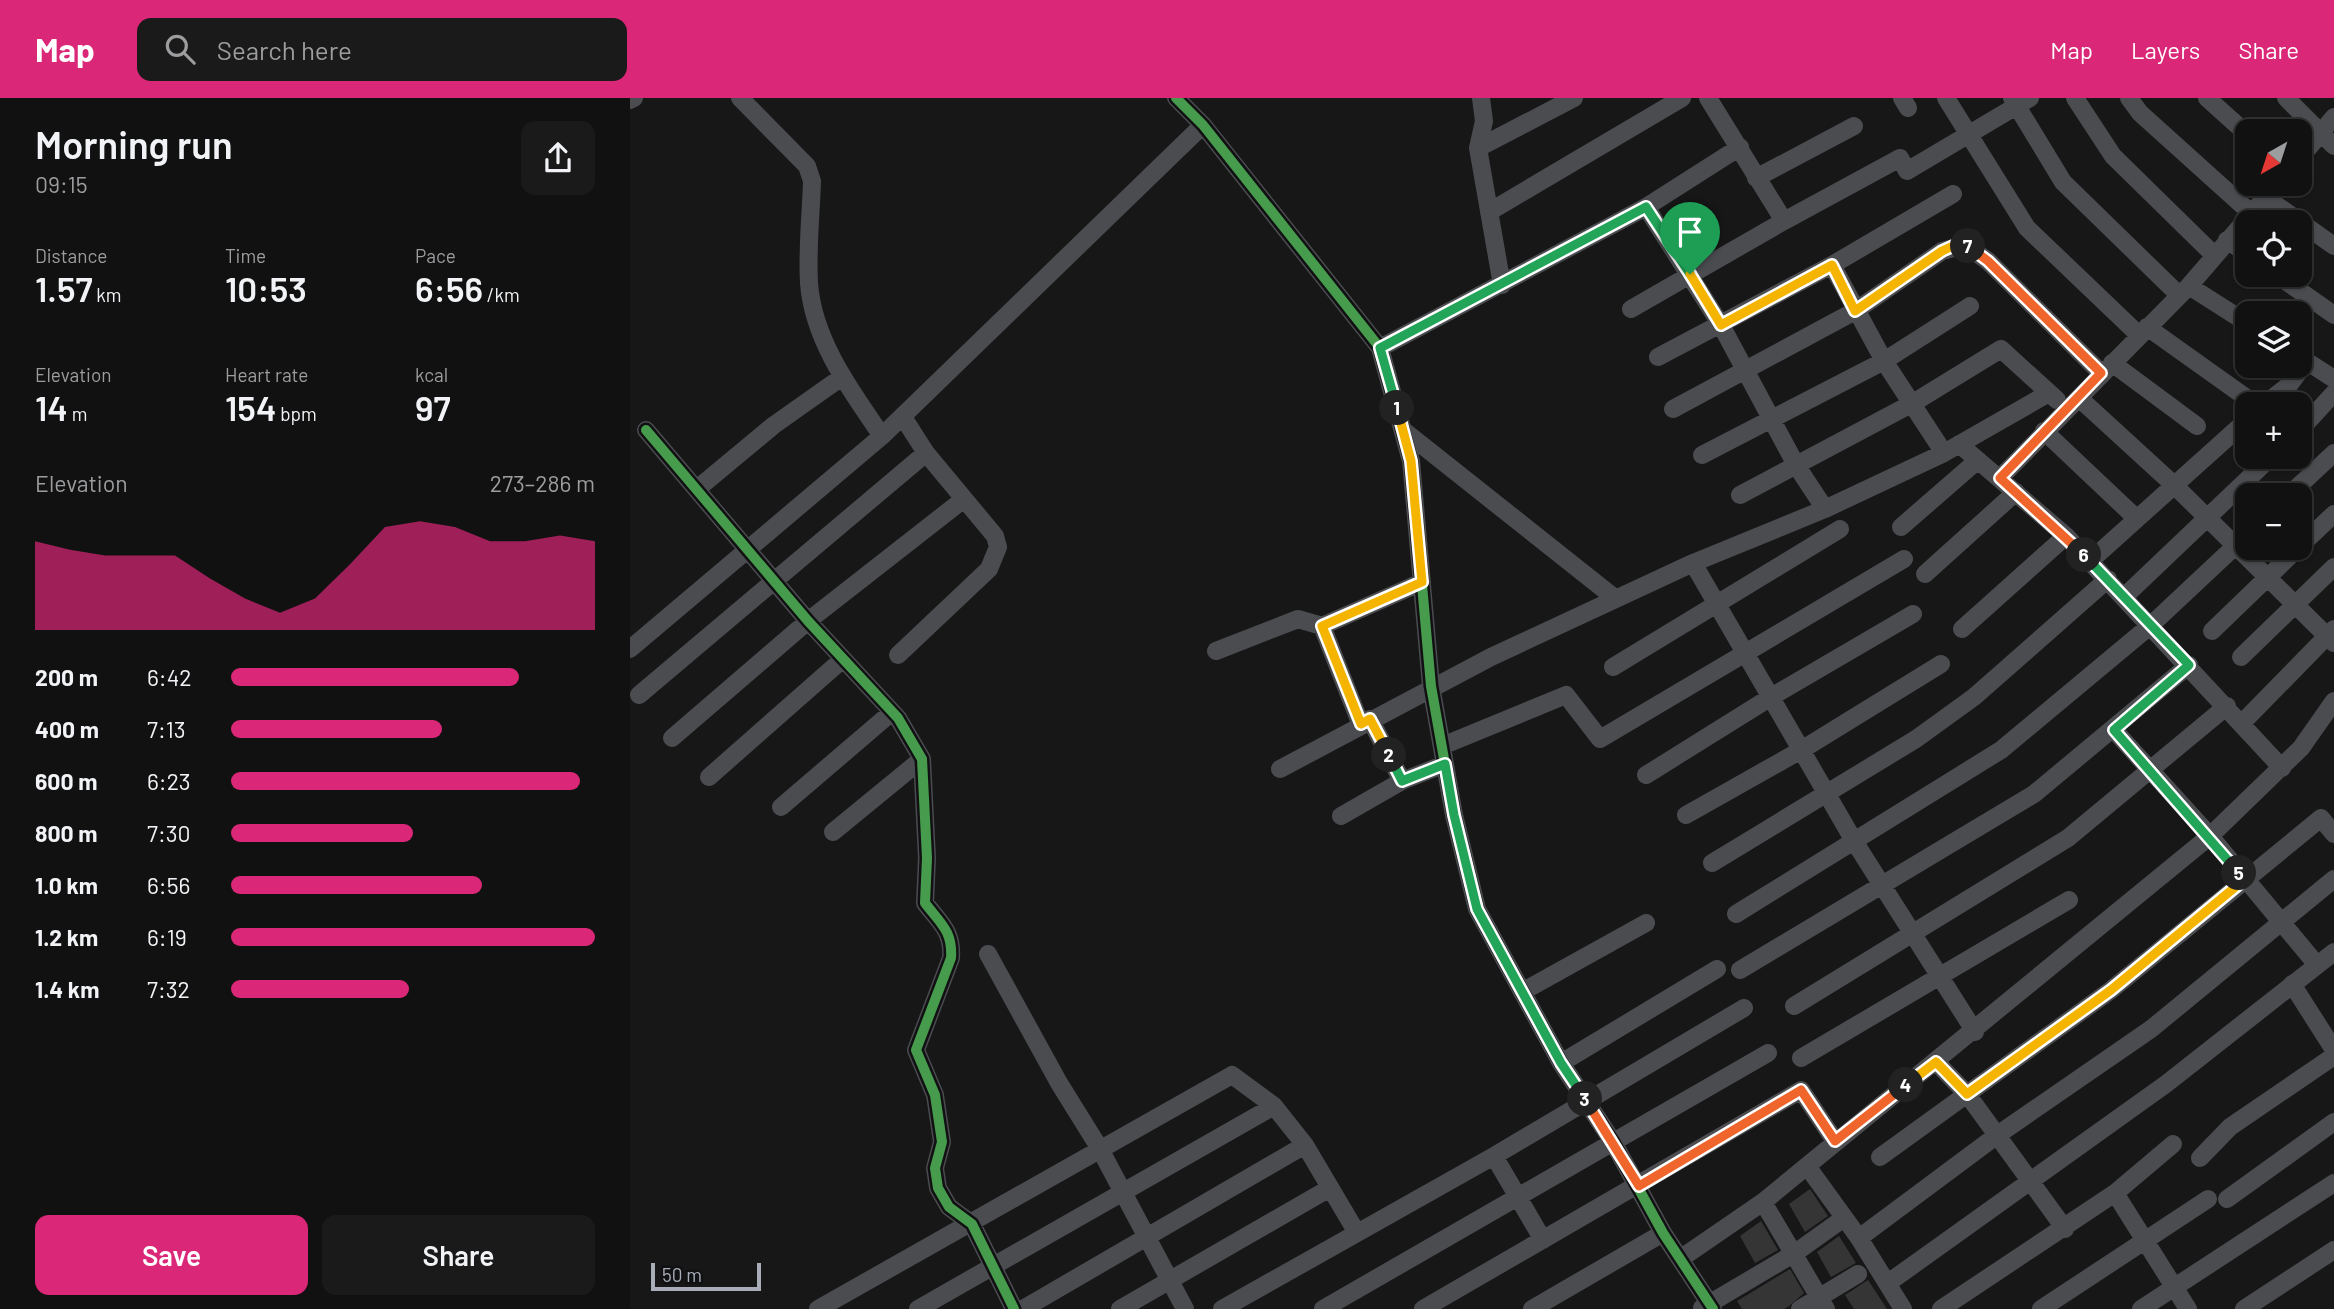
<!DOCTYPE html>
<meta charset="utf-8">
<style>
:root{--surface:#111;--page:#1a1a1a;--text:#f1f3f6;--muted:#9c9d9f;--line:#303131;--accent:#db2777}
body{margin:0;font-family:Barlow,sans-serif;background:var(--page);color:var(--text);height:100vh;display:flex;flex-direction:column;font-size:26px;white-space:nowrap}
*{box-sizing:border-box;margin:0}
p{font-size:23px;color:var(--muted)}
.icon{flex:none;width:38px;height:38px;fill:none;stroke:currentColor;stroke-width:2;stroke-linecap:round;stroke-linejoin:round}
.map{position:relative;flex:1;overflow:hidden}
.side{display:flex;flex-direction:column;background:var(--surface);width:630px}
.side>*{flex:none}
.needle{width:46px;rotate:219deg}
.fabs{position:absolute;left:1605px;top:21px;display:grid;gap:14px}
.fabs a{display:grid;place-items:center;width:77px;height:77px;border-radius:14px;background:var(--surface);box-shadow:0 2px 5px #0004,0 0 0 2px var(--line);font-size:35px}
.scale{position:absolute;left:21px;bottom:18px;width:110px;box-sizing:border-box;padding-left:7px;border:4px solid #a8adb8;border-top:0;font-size:19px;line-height:24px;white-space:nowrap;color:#a8adb8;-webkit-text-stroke:5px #111113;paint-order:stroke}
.pin{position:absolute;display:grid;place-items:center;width:60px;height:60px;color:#fff;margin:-72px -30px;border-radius:50% 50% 50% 0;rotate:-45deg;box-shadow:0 0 7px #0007}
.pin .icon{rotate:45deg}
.km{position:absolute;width:35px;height:35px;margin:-18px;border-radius:50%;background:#222;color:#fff;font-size:19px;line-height:35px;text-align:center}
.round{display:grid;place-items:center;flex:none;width:74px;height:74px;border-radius:14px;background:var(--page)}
.summary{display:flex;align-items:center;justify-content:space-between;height:119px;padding:0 35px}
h1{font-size:38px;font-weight:600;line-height:52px}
.stats{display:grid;grid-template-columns:repeat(3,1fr);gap:10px;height:119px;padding:7px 35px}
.stats div{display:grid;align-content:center}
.stats b{font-size:35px;font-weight:600}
.stats small{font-size:19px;font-weight:400}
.stats p{font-size:19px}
.chart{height:196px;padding:14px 35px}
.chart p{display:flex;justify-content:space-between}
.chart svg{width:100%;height:126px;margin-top:7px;fill:var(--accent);opacity:.7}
.cta{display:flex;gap:14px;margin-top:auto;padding:14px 35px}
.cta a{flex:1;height:80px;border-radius:14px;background:var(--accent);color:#fff;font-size:28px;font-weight:600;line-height:80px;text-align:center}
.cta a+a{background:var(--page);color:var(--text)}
ul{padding:0 35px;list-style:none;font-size:23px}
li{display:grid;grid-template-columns:112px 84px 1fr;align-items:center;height:52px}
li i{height:18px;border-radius:9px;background:var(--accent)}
header{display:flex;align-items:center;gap:42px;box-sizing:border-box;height:98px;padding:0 35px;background:var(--accent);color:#fff}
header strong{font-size:33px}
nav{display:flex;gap:38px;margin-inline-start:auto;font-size:24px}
.search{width:490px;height:63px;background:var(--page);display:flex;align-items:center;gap:18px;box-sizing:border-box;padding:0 24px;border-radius:14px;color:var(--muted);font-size:26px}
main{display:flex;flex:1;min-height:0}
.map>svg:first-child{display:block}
</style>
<header>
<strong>Map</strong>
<div class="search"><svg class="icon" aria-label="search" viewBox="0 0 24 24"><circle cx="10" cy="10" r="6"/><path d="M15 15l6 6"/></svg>Search here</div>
<nav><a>Map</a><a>Layers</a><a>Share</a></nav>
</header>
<main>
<section class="side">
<div class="summary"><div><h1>Morning run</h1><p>09:15</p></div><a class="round"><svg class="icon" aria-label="share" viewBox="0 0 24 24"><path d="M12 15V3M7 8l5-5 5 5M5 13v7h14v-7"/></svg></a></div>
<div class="stats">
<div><p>Distance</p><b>1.57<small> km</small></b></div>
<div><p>Time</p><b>10:53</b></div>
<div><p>Pace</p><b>6:56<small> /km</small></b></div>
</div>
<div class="stats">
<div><p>Elevation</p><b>14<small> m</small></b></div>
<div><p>Heart rate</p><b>154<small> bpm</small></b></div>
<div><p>kcal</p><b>97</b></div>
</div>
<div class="chart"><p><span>Elevation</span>273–286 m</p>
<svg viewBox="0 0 160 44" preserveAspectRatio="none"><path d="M0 44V13L10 16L20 18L30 18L40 18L50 26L60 33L70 38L80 33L90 21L100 8L110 6L120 8L130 13L140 13L150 11L160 13V44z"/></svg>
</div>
<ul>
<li><b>200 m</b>6:42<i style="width:79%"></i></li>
<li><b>400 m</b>7:13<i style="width:58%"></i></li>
<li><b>600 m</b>6:23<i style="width:96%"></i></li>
<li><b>800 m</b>7:30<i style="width:50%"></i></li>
<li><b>1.0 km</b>6:56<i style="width:69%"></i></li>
<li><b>1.2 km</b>6:19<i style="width:100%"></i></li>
<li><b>1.4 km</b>7:32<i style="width:49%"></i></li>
</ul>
<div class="cta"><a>Save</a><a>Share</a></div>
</section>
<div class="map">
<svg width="1704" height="1211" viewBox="0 0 1704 1211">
<rect width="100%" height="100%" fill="#171717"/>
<!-- building -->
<path fill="#353536" d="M1180,1091L1198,1118L1175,1134L1159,1106Z
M1131,1123L1148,1152L1125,1165L1110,1138Z
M1209,1138L1226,1165L1201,1179L1187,1154Z
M1160,1171L1174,1195L1159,1208L1154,1211H1112L1107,1203Z
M1238,1182L1257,1211H1224L1215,1197Z"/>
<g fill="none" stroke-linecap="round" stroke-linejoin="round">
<!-- minor -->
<path stroke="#4b4c50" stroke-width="18" d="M110,0L177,68L182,83C181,116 177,151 179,185C183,242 221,293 252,338
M546,0L573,27L750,250L781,363L801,588L824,717L847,811L931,965L983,1044L1033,1135L1083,1211
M851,0L854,23L848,50L872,187
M1272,0L1278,10
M1316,0L1397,130L1509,237
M1382,0L1433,84L1549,197
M1445,0L1483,58L1584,157
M1499,0L1510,15L1621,115
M1577,0L1617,36
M1656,0L1704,48
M0,2L4,0
M848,50L944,0
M1670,60L1704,19
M1126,80L1224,28
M1635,99L1704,148
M1016,109L1091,227L1166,367L1195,411
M859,114L1052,0
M1154,123L1270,60L1277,73L1400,0
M1597,142L1617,156
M1202,167L1254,263L1314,355
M1647,177L1704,217
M1559,188L1617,225
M1001,211L1154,123L1078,0
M1517,229L1625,306
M750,250L1016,109L1110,49
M1028,259L1202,167L1323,96
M1670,259L1704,281
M1482,265L1567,328
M1449,300L1544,387L1704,545
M1635,306L1659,287L1677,263
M1043,311L1225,213L1312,153L1335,147L1358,163L1471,275
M16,332L178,523L268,620L292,661L297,760L295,805C310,825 323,833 321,860L286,952L305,997L312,1044L305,1070L308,1090L319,1109L342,1126L384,1211
M773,332L986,501
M1670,332L1704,295
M1414,333L1506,420
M1329,346L1436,438L1652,670
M1072,357L1254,263L1340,208
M1370,380L1559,188L1647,86
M67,391L144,327L212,279
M1110,397L1283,305L1371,251L1427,302
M1659,397L1704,355
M1271,429L1348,362
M1670,448L1704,416
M1460,463L1617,322
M1063,465L1224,743L1345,934
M1295,476L1386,394
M1495,498L1641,359
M692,528L792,484
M1332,531L1436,438
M1582,533L1668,450
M0,551L252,338L573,27
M586,553L668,521L692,528L731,627
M268,557L359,471L368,449L365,438L296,355L273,319
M1611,559L1704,469
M983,569L1210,431
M9,597L296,355
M740,621L772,683L815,666
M1612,625L1704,531
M1484,632L1580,738L1687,867
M42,640L178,523L334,401
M812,648L936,597L970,641L1274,461
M650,671L861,559L1063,465L1195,411L1314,355L1419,295
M1016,677L1141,599L1283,516
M79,679L213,561
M151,709L262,614
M1056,717L1173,651L1311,566
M711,718L772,683
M203,734L292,661
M1082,765L1286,641L1344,599L1478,481
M1106,816L1371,652L1521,527L1617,437
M358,856L429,985L470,1051L555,1211
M1110,872L1404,696L1559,567
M1662,886L1704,952
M892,894L1016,825
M1164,908L1438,740L1597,608
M1171,960L1439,802
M1306,964L1337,996L1435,1131
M931,965L1087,871
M864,1058L913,1142
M1250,1059L1481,892L1691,720L1704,736
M1570,1060L1600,1029L1704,958
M1177,1068L1229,1140L1273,1211
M1485,1095L1543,1046
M1597,1101L1704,1024
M1133,1104L1196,1211
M1229,1140L1366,1038L1521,931L1704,781
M1050,1161L1133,1104L1580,738L1671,650L1704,603
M1258,1185L1536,986L1704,854
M1072,1210L1165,1155L1214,1120
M188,1211L602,977L644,1008L675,1047L727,1135
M288,1211L644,1008
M393,1211L675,1047
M490,1211L700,1090
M592,1211L864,1058L1114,910
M693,1211L1138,955
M793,1211L1171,992L1205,1043
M902,1211L1033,1135
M1170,1211L1228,1176
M1311,1211L1485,1095L1558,1211
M1411,1211L1578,1101
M1511,1211L1704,1085
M1614,1211L1704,1152"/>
<!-- cycleway casing -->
<g stroke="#111113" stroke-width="15">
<path id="cycleway" d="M546,0L573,27L750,250L781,363L801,588L824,717L847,811L931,965L983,1044L1033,1135L1083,1211
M16,332L178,523L268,620L292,661L297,760L295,805C310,825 323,833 321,860L286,952L305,997L312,1044L305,1070L308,1090L319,1109L342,1126L384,1211"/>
</g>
<!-- cycleway -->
<use href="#cycleway" stroke="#469c4c" stroke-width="10"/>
</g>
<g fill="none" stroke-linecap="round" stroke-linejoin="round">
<!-- split-1 casing -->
<g stroke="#fff" stroke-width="14">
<path id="split-1" d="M767,310L750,250L1016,109L1060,176"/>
</g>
<!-- split-2 casing -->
<g stroke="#fff" stroke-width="14">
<path id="split-2" d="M759,657L740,621L731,626L692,528L792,484L781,363L767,310"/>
</g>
<!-- split-3 casing -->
<g stroke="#fff" stroke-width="14">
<path id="split-3" d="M759,657L772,683L815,666L824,717L847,811L931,965L955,1001"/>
</g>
<!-- split-4 casing -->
<g stroke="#fff" stroke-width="14">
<path id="split-4" d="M955,1001L1009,1088L1171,992L1205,1043L1276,987"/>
</g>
<!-- split-5 casing -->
<g stroke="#fff" stroke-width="14">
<path id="split-5" d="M1276,987L1306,964L1337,996L1481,892L1615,781L1609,775"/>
</g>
<!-- split-6 casing -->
<g stroke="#fff" stroke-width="14">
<path id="split-6" d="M1454,457L1559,567L1484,632L1609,775"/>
</g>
<!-- split-7 casing -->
<g stroke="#fff" stroke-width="14">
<path id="split-7" d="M1338,148L1358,163L1471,275L1370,380L1454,457"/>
</g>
<!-- split-8 casing -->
<g stroke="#fff" stroke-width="14">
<path id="split-8" d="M1060,176L1091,227L1202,167L1225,213L1312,153L1323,148H1338"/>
</g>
<!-- split-1 -->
<use href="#split-1" stroke="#22a559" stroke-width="9"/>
<!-- split-2 -->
<use href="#split-2" stroke="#f5b400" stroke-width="9"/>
<!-- split-3 -->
<use href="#split-3" stroke="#22a559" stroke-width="9"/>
<!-- split-4 -->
<use href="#split-4" stroke="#f0652b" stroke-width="9"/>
<!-- split-5 -->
<use href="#split-5" stroke="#f5b400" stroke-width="9"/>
<!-- split-6 -->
<use href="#split-6" stroke="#22a559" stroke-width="9"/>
<!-- split-7 -->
<use href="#split-7" stroke="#f0652b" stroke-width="9"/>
<!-- split-8 -->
<use href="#split-8" stroke="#f5b400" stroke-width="9"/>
</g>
</svg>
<div class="fabs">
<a><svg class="needle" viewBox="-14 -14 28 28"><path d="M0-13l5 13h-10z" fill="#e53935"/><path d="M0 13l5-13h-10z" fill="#9c9d9f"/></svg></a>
<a><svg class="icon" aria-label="locate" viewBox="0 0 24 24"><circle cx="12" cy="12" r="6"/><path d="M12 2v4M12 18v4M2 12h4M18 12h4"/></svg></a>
<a><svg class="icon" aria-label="layers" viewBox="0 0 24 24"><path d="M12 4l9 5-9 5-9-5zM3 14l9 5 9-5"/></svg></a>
<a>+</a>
<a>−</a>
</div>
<div class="scale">50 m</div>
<div class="pin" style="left:1060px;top:176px;background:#1e9e55"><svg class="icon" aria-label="arrive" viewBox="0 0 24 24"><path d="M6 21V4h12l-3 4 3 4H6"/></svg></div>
<b class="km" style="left:767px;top:310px">1</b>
<b class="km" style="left:759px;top:657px">2</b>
<b class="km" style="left:955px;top:1001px">3</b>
<b class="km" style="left:1276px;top:987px">4</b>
<b class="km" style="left:1609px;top:775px">5</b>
<b class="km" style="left:1454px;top:457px">6</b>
<b class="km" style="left:1338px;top:148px">7</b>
</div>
</main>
